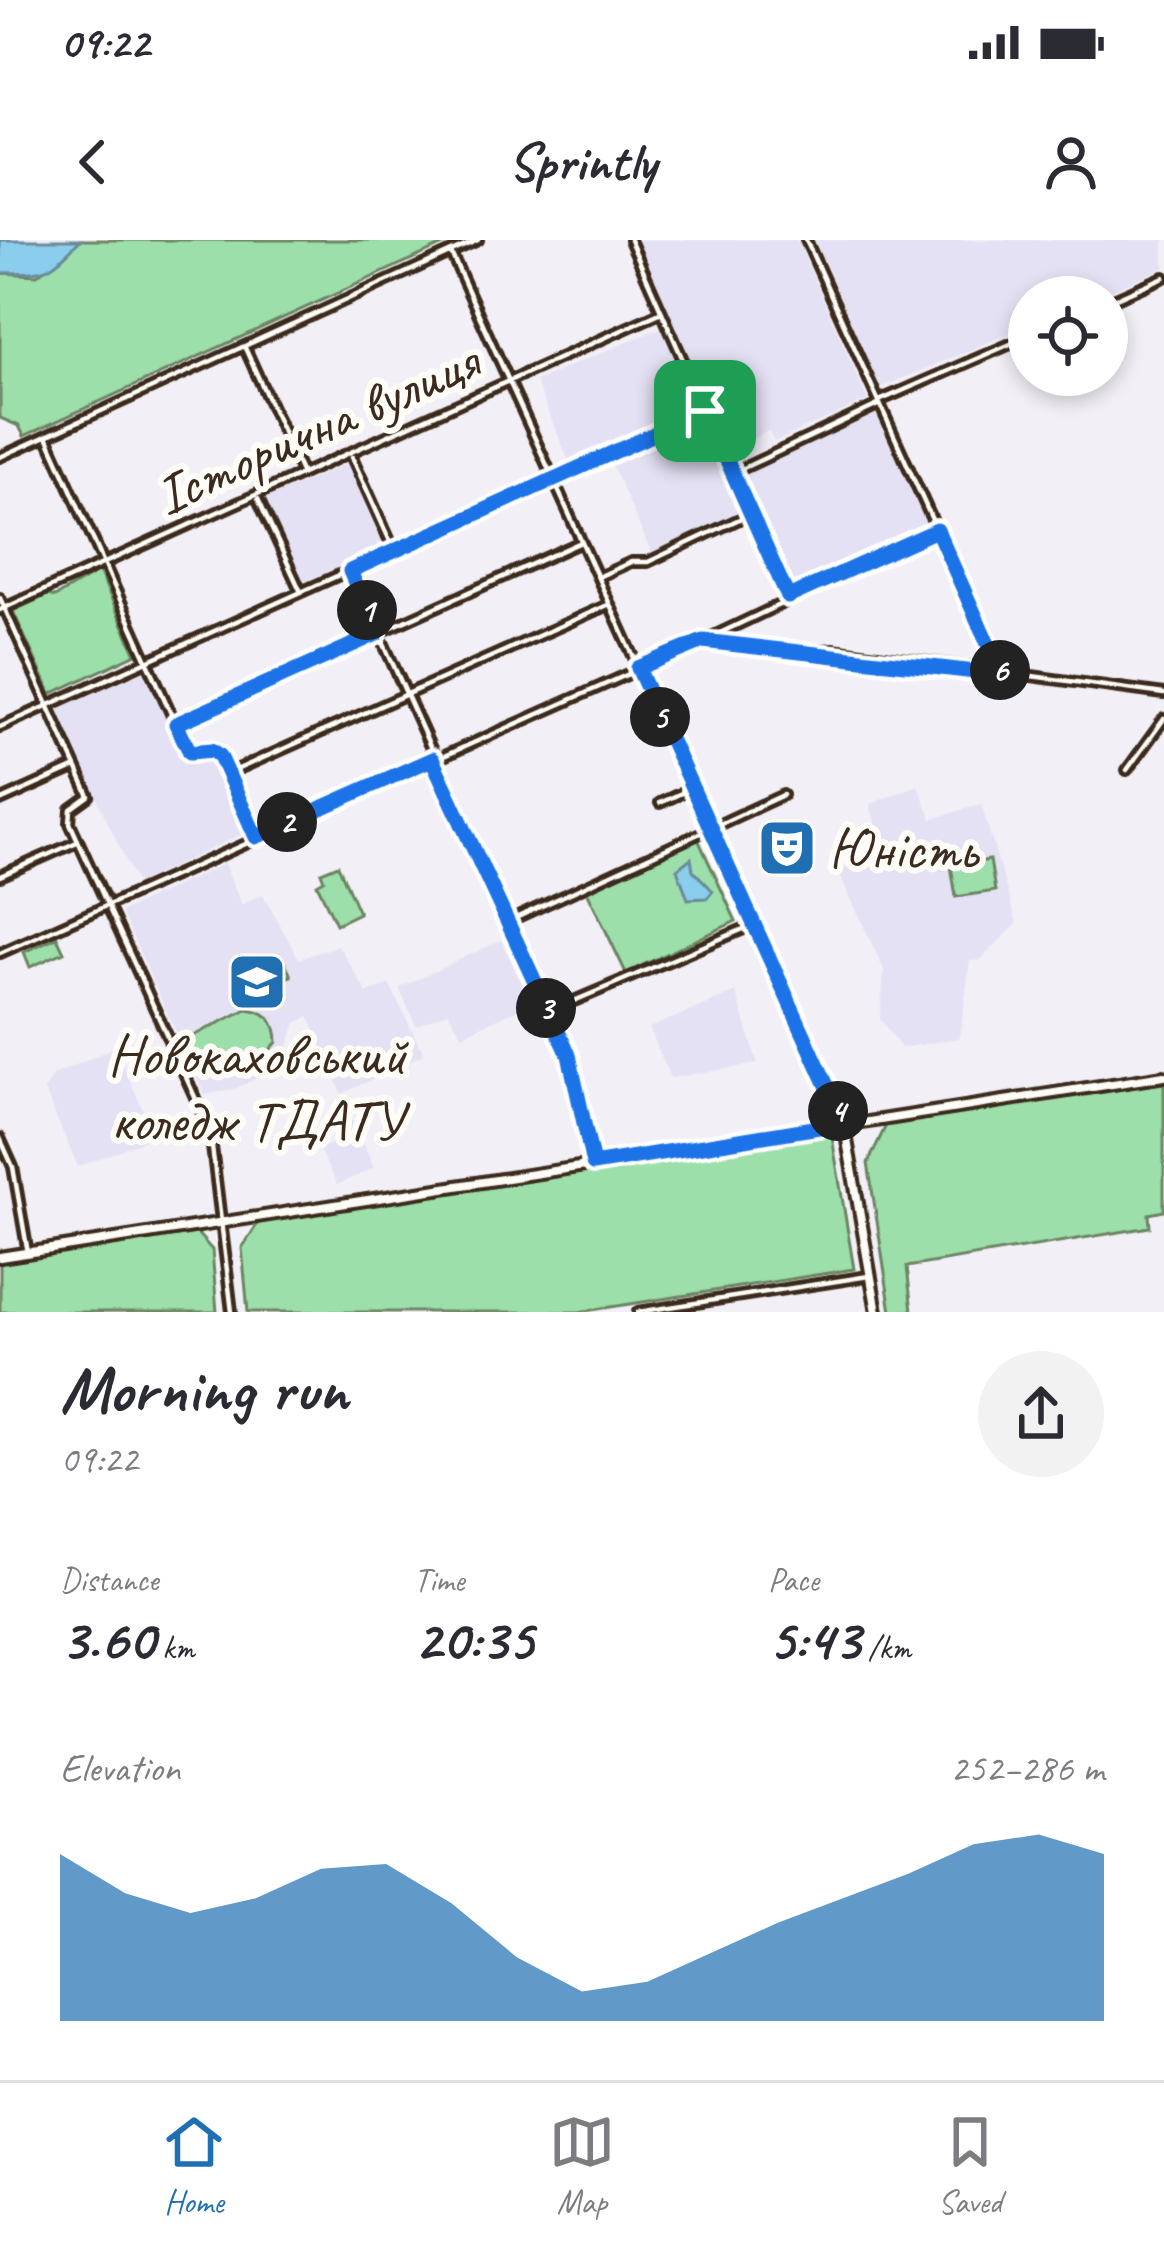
<!DOCTYPE html>
<meta charset="utf-8">
<style>
:root{--surface:#fff;--page:#f2f2f3;--text:#2b2b33;--muted:#7c7c81;--line:#e1e1e2;--accent:#1f6fb2}
body{margin:0;font-family:Caveat,sans-serif;background:var(--page);color:var(--text);height:100vh;display:flex;flex-direction:column;font-size:45px;white-space:nowrap}
*{box-sizing:border-box;margin:0}
p{font-size:39px;color:var(--muted)}
.icon{flex:none;width:66px;height:66px;fill:none;stroke:currentColor;stroke-width:2;stroke-linecap:round;stroke-linejoin:round}
.map{position:relative;height:1072px;overflow:hidden}
.sheet{display:flex;flex-direction:column;background:var(--surface);flex:1}
.sheet>*{flex:none}
.controls{position:absolute;left:1008px;top:36px;display:grid;gap:24px}
.controls a{display:grid;place-items:center;width:120px;height:120px;border-radius:50%;background:var(--surface);box-shadow:0 6px 18px #0003;font-size:60px}
.pin{position:absolute;display:grid;place-items:center;width:102px;height:102px;color:#fff;margin:-51px;border-radius:24px;box-shadow:0 6px 18px #0006}
.km{position:absolute;width:60px;height:60px;margin:-30px;border-radius:50%;background:#222;color:#fff;font-size:33px;line-height:60px;text-align:center}
.round{display:grid;place-items:center;flex:none;width:126px;height:126px;border-radius:63px;background:var(--page)}
.head{display:flex;align-items:center;justify-content:space-between;height:204px;padding:0 60px}
h1{font-size:66px;font-weight:800;line-height:90px}
.metrics{display:grid;grid-template-columns:repeat(3,1fr);gap:18px;height:204px;padding:12px 60px}
.metrics div{display:grid;align-content:center}
.metrics b{font-size:60px;font-weight:800}
.metrics small{font-size:33px;font-weight:400}
.metrics p{font-size:33px}
.chart{height:336px;padding:24px 60px}
.chart p{display:flex;justify-content:space-between}
.chart svg{width:100%;height:216px;margin-top:12px;fill:var(--accent);opacity:.7}
.status{display:flex;justify-content:space-between;align-items:center;height:84px;padding:0 60px;background:var(--surface);direction:ltr}
.status svg{height:33px;fill:currentColor}
header{display:flex;justify-content:space-between;align-items:center;height:156px;padding:0 60px;background:var(--surface);font-size:54px;font-weight:800}
.dock{display:flex;justify-content:space-around;align-items:center;height:168px;border-top:3px solid var(--line);background:var(--surface);font-size:33px;color:var(--muted)}
.dock a{display:grid;justify-items:center;gap:6px}
.dock .active{color:var(--accent)}
.map>svg:first-child{display:block}
</style>
<div class="status"><b>09:22</b><svg viewBox="0 0 49 12"><path d="M0 12V9h3v3zM5 12V6h3v6zM10 12V3h3v9zM15 12V0h3v12zM26 1h20v11H26zM47 4h2v5h-2z"/></svg></div>
<header><svg class="icon" aria-label="back" viewBox="0 0 24 24"><path d="M15 5l-7 7 7 7"/></svg>Sprintly<svg class="icon" aria-label="person" viewBox="0 0 24 24"><circle cx="12" cy="8" r="4"/><path d="M4 21q1-7 8-7t8 7"/></svg></header>
<div class="map">
<svg width="1164" height="1072" viewBox="0 0 1164 1072">
<rect width="100%" height="100%" fill="#f2f0f6"/>
<filter id="ink" filterUnits="userSpaceOnUse"><feTurbulence type="fractalNoise" baseFrequency=".00833" numOctaves="2"/><feDisplacementMap in="SourceGraphic" scale="24" xChannelSelector="R" yChannelSelector="G"/><feConvolveMatrix kernelMatrix="1 2 1 2 8 2 1 2 1" color-interpolation-filters="sRGB"/></filter>
<g filter="url(#ink)">
<!-- built -->
<path fill="#e5e1f4" d="M635,0H797L868,160L774,202L769,191L729,209Z
M815,0H1164V28L1094,57H1029V85L880,148Z
M662,87L695,165L568,219L535,141Z
M878,171L936,300L796,362L738,235Z
M698,177L743,271L652,314L608,216Z
M351,222L388,305L378,302L380,308L300,344L262,260Z
M147,428L188,519L200,514L218,521L251,590L137,644L55,470Z
M918,545L932,579L981,564L1017,684L980,720L970,721L960,798L901,808L880,779L884,730L838,631L882,608L870,564Z
M224,624L242,664L263,654L299,719L338,705L367,753L389,744L424,814L342,854L309,777L296,783L282,825L235,849L205,855L121,672Z
M501,700L531,763L462,795L448,772L416,786L399,748Z
M736,752L758,824L670,838L649,788Z
M115,807L155,896L78,927L44,850L54,835Z
M346,868L374,928L337,945L319,910L348,895L340,871Z"/>
<!-- green -->
<path fill="#9cdfaa" stroke="#6c8464" stroke-width="3" d="M80,0H454L24,196L19,186L0,178V33L37,35Z
M99,331L136,414L51,454L13,371L48,355L55,357Z
M698,599L736,681L626,733L586,649Z
M990,620L995,651L956,657L951,626Z
M338,625L359,673L336,684L317,644L324,640L321,632Z
M57,697L64,712L30,727L24,712Z
M269,717L272,723L283,719L291,736L264,747L254,723Z
M247,769C267,771 277,782 277,802C262,822 222,838 199,828L190,813L193,796Z
M1164,843V971L1149,974L1150,987L907,1027L912,1071L891,1072L868,923L887,883Z
M831,891L854,1029L579,1072H248L242,1008L258,983Z
M197,993L212,1010L217,1072H0V1022Z"/>
<!-- water -->
<path fill="#8acdec" stroke="#6a8c9a" stroke-width="3" d="M0,0H80C46,36 45,32 0,33Z
M691,618L693,630L713,651L707,658L688,659L677,629Z"/>
<g fill="none" stroke-linecap="round" stroke-linejoin="round">
<!-- street casing -->
<g stroke="#3b2a1e" stroke-width="14">
<path id="street" d="M630,0L788,357
M806,0L1002,435
M451,13L844,882
M1107,62L1164,37
M245,108L302,234
M879,161L1029,96
M47,196L185,505L190,512L212,510L220,516L257,597
M0,217L478,0
M352,217L394,310
M733,233L880,164
M258,259L301,352
M351,331L569,815L593,924
M598,337L631,322H648L750,274
M0,358L89,556L71,569L70,583L210,890L232,1072
M0,370L662,72
M709,401L1000,436
M816,411L833,409L1164,454
M176,484L581,302
M0,487L705,171
M1127,530L1164,479
M227,534L610,364
M0,561L76,527
M660,563L692,548
M0,636L77,602
M507,682L783,555
M0,713L703,401L937,290
M548,772L753,685
M0,898L13,927L28,1013
M638,1072L869,1036"/>
</g>
<!-- secondary casing -->
<g stroke="#3b2a1e" stroke-width="16">
<path id="secondary" d="M844,883L877,1072
M0,1017L1164,836"/>
</g>
<!-- street -->
<use href="#street" stroke="#fdfcf7" stroke-width="4.5"/>
<!-- secondary -->
<use href="#secondary" stroke="#fdfcf7" stroke-width="8"/>
</g>
</g>
<g fill="none" stroke-linecap="round" stroke-linejoin="round" filter="url(#ink)">
<!-- route casing -->
<g stroke="#fff" stroke-width="24">
<path id="route" d="M705,171L788,357L937,290L1002,435L703,401L638,428L844,883L593,924L569,815L432,519L256,597L220,516L212,510L190,512L176,484L377,394L350,331Z"/>
</g>
<!-- route -->
<use href="#route" stroke="#1a73e8" stroke-width="15"/>
</g>
<!-- icons -->
<defs>
<g id="theatre-square" transform="scale(3)"><rect x="-9" y="-9" width="18" height="18" rx="4" fill="#1f6fb2" stroke="#fdfcf7"/><path d="M-5-5.5Q0-4 5-5.5V0Q5 5 0 6Q-5 5-5 0ZM-3.3-2.5H-1v1.5H-3.3ZM1-2.5H3.3v1.5H1ZM-2.8 1Q0 5.5 2.8 1Z" fill="#fff"/></g>
<g id="university-square" transform="scale(3)"><rect x="-9" y="-9" width="18" height="18" rx="4" fill="#1f6fb2" stroke="#fdfcf7"/><path d="M0-5L7-2L0 1L-7-2ZM-4 1L0 2.5L4 1V4Q0 6-4 4Z" fill="#fff"/></g>
</defs>
<g fill-rule="evenodd">
<use href="#theatre-square" x="787" y="608"/>
<use href="#university-square" x="257" y="742"/>
</g>
<g text-anchor="middle" stroke-width="12" stroke-linejoin="round" paint-order="stroke">
<!-- street labels -->
<g font-size="57" fill="#3b2a1e" stroke="#fdfcf7">
<text transform="translate(316 187) rotate(-24)" y="20">Історична вулиця</text>
</g>
<!-- poi labels -->
<g font-size="57" fill="#3b2a1e" stroke="#fdfcf7" text-anchor="start">
<text x="829" y="628">Юність</text>
<text x="257" y="834" text-anchor="middle">Новокаховський<tspan x="257" dy="66">коледж ТДАТУ</tspan></text>
</g>
</g>
</svg>
<div class="controls">
<a><svg class="icon" aria-label="locate" viewBox="0 0 24 24"><circle cx="12" cy="12" r="6"/><path d="M12 2v4M12 18v4M2 12h4M18 12h4"/></svg></a>
</div>
<div class="pin" style="left:705px;top:171px;background:#1e9e55"><svg class="icon" aria-label="arrive" viewBox="0 0 24 24"><path d="M6 21V4h12l-3 4 3 4H6"/></svg></div>
<b class="km" style="left:367px;top:370px">1</b>
<b class="km" style="left:287px;top:582px">2</b>
<b class="km" style="left:546px;top:768px">3</b>
<b class="km" style="left:838px;top:871px">4</b>
<b class="km" style="left:660px;top:477px">5</b>
<b class="km" style="left:1000px;top:430px">6</b>
</div>
<section class="sheet">
<div class="head"><div><h1>Morning run</h1><p>09:22</p></div><a class="round"><svg class="icon" aria-label="share" viewBox="0 0 24 24"><path d="M12 15V3M7 8l5-5 5 5M5 13v7h14v-7"/></svg></a></div>
<div class="metrics">
<div><p>Distance</p><b>3.60<small> km</small></b></div>
<div><p>Time</p><b>20:35</b></div>
<div><p>Pace</p><b>5:43<small> /km</small></b></div>
</div>
<div class="chart"><p><span>Elevation</span>252–286 m</p>
<svg viewBox="0 0 160 44" preserveAspectRatio="none"><path d="M0 44V10L10 18L20 22L30 19L40 13L50 12L60 20L70 31L80 38L90 36L100 30L110 24L120 19L130 14L140 8L150 6L160 10V44z"/></svg>
</div>
</section>
<nav class="dock">
<a class="active"><svg class="icon" aria-label="home" viewBox="0 0 24 24"><path d="M3 11l9-7 9 7M6 9v11h12V9"/></svg>Home</a>
<a><svg class="icon" aria-label="map" viewBox="0 0 24 24"><path d="M3 6l6-2 6 2 6-2v14l-6 2-6-2-6 2zM9 4v14M15 6v14"/></svg>Map</a>
<a><svg class="icon" aria-label="saved" viewBox="0 0 24 24"><path d="M7 4h10v16l-5-4-5 4z"/></svg>Saved</a>
</nav>
